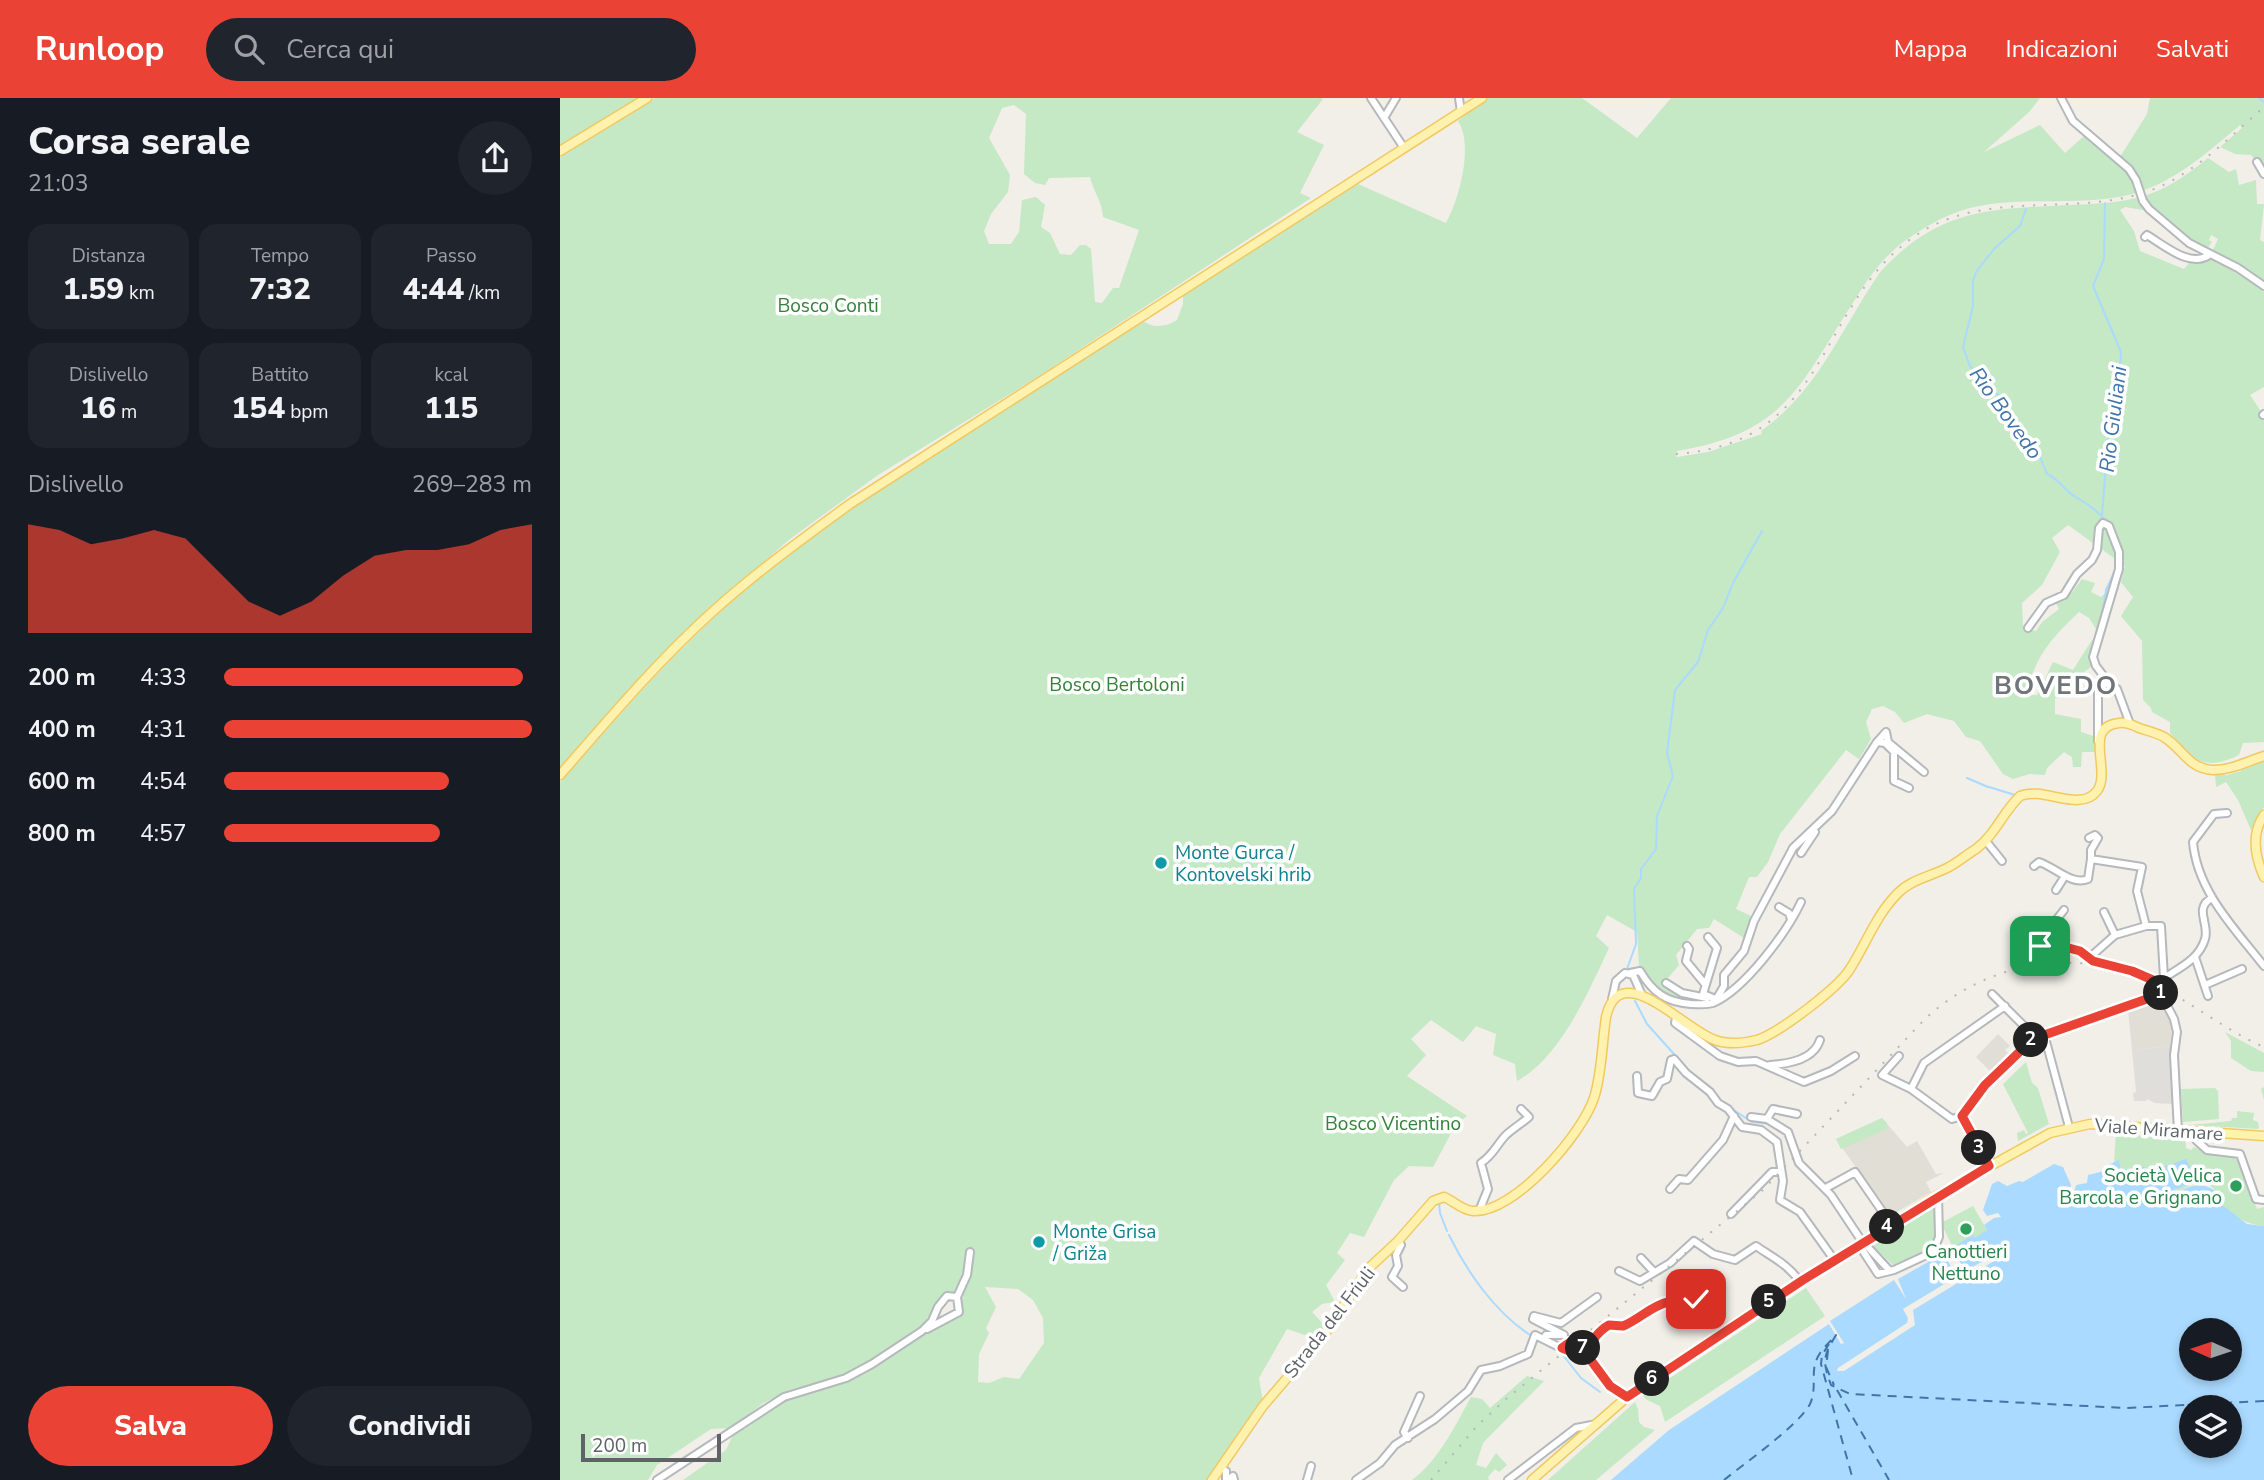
<!DOCTYPE html>
<html lang="it">
<meta charset="utf-8">
<style>
:root{--surface:#171b24;--page:#20242c;--text:#f1f3f6;--muted:#9ea1a6;--accent:#ea4335}
body{margin:0;font-family:"Nunito Sans",sans-serif;background:var(--page);color:var(--text);height:100vh;display:flex;flex-direction:column;font-size:26px;white-space:nowrap}
*{box-sizing:border-box;margin:0}
p{font-size:23px;color:var(--muted)}
.icon{flex:none;width:38px;height:38px;fill:none;stroke:currentColor;stroke-width:2;stroke-linecap:round;stroke-linejoin:round}
.map{position:relative;flex:1;overflow:hidden}
.sheet{display:flex;flex-direction:column;background:var(--surface);width:560px}
.sheet>*{flex:none}
.needle{width:46px;rotate:273deg}
.controls{position:absolute;left:1619px;top:1220px;display:grid;gap:14px}
.controls a{display:grid;place-items:center;width:63px;height:63px;border-radius:50%;background:var(--surface);box-shadow:0 4px 10px #0003;font-size:35px}
.scale{position:absolute;left:21px;bottom:18px;width:140px;box-sizing:border-box;padding-left:7px;border:4px solid #5f6368;border-top:0;font-size:19px;line-height:24px;white-space:nowrap;color:#5f6368;-webkit-text-stroke:5px #fff;paint-order:stroke}
.pin{position:absolute;display:grid;place-items:center;width:60px;height:60px;color:#fff;margin:-30px;border-radius:14px;box-shadow:0 4px 10px #0006}
.km{position:absolute;width:35px;height:35px;margin:-18px;border-radius:50%;background:#222;color:#fff;font-size:19px;line-height:35px;text-align:center}
.round{display:grid;place-items:center;flex:none;width:74px;height:74px;border-radius:37px;background:var(--page)}
.overview{display:flex;align-items:center;justify-content:space-between;height:119px;padding:0 28px}
h1{font-size:38px;font-weight:800;line-height:52px}
.figures{display:grid;grid-template-columns:repeat(3,1fr);gap:10px;height:119px;padding:7px 28px}
.figures div{display:grid;align-content:center;border-radius:18px;background:var(--page);text-align:center}
.figures b{font-size:30px;font-weight:800}
.figures small{font-size:19px;font-weight:400}
.figures p{font-size:19px}
.chart{height:196px;padding:14px 28px}
.chart p{display:flex;justify-content:space-between}
.chart svg{width:100%;height:126px;margin-top:7px;fill:var(--accent);opacity:.7}
.button{display:flex;gap:14px;margin-top:auto;padding:14px 28px}
.button a{flex:1;height:80px;border-radius:42px;background:var(--accent);color:#fff;font-size:28px;font-weight:800;line-height:80px;text-align:center}
.button a+a{background:var(--page);color:var(--text)}
ul{padding:0 28px;list-style:none;font-size:23px}
li{display:grid;grid-template-columns:112px 84px 1fr;align-items:center;height:52px}
li i{height:18px;border-radius:9px;background:var(--accent)}
header{display:flex;align-items:center;gap:42px;box-sizing:border-box;height:98px;padding:0 35px;background:var(--accent);color:#fff}
header strong{font-size:33px}
nav{display:flex;gap:38px;margin-inline-start:auto;font-size:24px}
.search{width:490px;height:63px;background:var(--page);display:flex;align-items:center;gap:18px;box-sizing:border-box;padding:0 24px;border-radius:38px;color:var(--muted);font-size:26px}
main{display:flex;flex:1;min-height:0}
.map>svg:first-child{display:block}
</style>
<header>
<strong>Runloop</strong>
<div class="search"><svg class="icon" aria-label="search" viewBox="0 0 24 24"><circle cx="10" cy="10" r="6"/><path d="M15 15l6 6"/></svg>Cerca qui</div>
<nav><a>Mappa</a><a>Indicazioni</a><a>Salvati</a></nav>
</header>
<main>
<section class="sheet">
<div class="overview"><div><h1>Corsa serale</h1><p>21:03</p></div><a class="round"><svg class="icon" aria-label="share" viewBox="0 0 24 24"><path d="M12 15V3M7 8l5-5 5 5M5 13v7h14v-7"/></svg></a></div>
<div class="figures">
<div><p>Distanza</p><b>1.59<small> km</small></b></div>
<div><p>Tempo</p><b>7:32</b></div>
<div><p>Passo</p><b>4:44<small> /km</small></b></div>
</div>
<div class="figures">
<div><p>Dislivello</p><b>16<small> m</small></b></div>
<div><p>Battito</p><b>154<small> bpm</small></b></div>
<div><p>kcal</p><b>115</b></div>
</div>
<div class="chart"><p><span>Dislivello</span>269–283 m</p>
<svg viewBox="0 0 160 44" preserveAspectRatio="none"><path d="M0 44V6L10 8L20 13L30 11L40 8L50 11L60 22L70 33L80 38L90 33L100 24L110 17L120 15L130 15L140 13L150 8L160 6V44z"/></svg>
</div>
<ul>
<li><b>200 m</b>4:33<i style="width:97%"></i></li>
<li><b>400 m</b>4:31<i style="width:100%"></i></li>
<li><b>600 m</b>4:54<i style="width:73%"></i></li>
<li><b>800 m</b>4:57<i style="width:70%"></i></li>
</ul>
<div class="button"><a>Salva</a><a>Condividi</a></div>
</section>
<div class="map">
<svg width="1704" height="1382" viewBox="0 0 1704 1382">
<rect width="100%" height="100%" fill="#f1efe8"/>
<!-- industrial -->
<path fill="#e0deda" d="M1610,948L1614,1006L1595,1005L1587,1001L1586,1003H1574L1573,995L1576,994L1572,952Z"/>
<!-- education -->
<path fill="#e1ded6" d="M1598,901L1612,926L1610,948L1572,952L1568,912Z
M1438,936L1450,948L1445,952L1448,955L1430,973L1416,959Z
M1322,1020L1347,1049L1357,1043L1376,1076L1384,1075L1366,1084L1371,1094L1330,1118L1276,1041Z"/>
<!-- green -->
<path fill="#c5e8c5" fill-rule="evenodd" d="M0,0H78L0,47Z
M95,0H761L763,1L737,34L764,47L740,95L751,100L479,278L318,377L230,441L137,522L0,670V59ZM454,7L466,16L464,76L475,85L485,87L489,80L530,79C534,95 542,103 543,119L579,132L559,190H553L542,205L535,204L531,151L526,147H520L511,157L500,156L490,135L481,129L485,107L476,99L462,102L459,134L451,146H429L424,133L431,116L448,94L450,77L429,40L442,10Z
M928,0H1022L1077,40L1111,0H1480L1469,14L1424,54L1480,27L1505,55L1524,38L1578,81L1574,72L1560,59L1587,16L1590,0H1704V72L1691,57L1675,56L1660,49L1682,30L1680,27C1645,57 1610,88 1564,98C1510,109 1453,96 1400,113C1382,119 1365,129 1349,140C1325,156 1309,179 1294,203C1239,288 1226,335 1117,353L1116,356L1117,359L1148,354L1202,336L1201,333C1260,291 1281,230 1321,173C1380,110 1430,111 1510,107C1535,106 1560,105 1584,98C1609,90 1628,76 1648,60L1669,74L1676,71L1679,87L1696,82L1697,106H1704L1700,142L1704,144V185L1692,174L1652,154L1658,141L1651,137L1649,142L1652,144L1647,151L1622,136L1588,105L1589,113L1565,109L1560,112L1574,133L1580,153L1624,171L1630,164L1635,165L1649,160L1692,183L1704,194V289L1690,297L1704,318V644L1683,645L1679,657C1643,674 1634,662 1610,635V624L1592,614L1591,610L1583,602L1582,543L1561,518L1573,499L1561,484L1565,468L1508,427L1492,440L1500,454L1482,487L1462,505L1463,530L1476,533L1482,524L1499,511L1495,503L1511,496L1522,481L1535,485L1531,494L1541,499L1550,491L1544,517L1537,533L1529,520L1519,514C1494,538 1471,561 1469,597H1477L1493,564L1513,572L1532,542L1535,543L1533,568L1525,573V583L1506,584V599L1495,600V616L1521,621V634L1533,638L1537,654H1522L1521,669H1513L1512,659L1504,654L1487,670L1485,677L1470,676L1453,681L1443,676L1420,643L1406,639L1394,623L1367,616L1344,625L1335,614L1323,608L1312,611L1306,624L1311,641L1299,661L1286,652L1220,736L1208,764L1197,779H1189L1176,811L1191,818L1184,840L1154,821L1149,830L1137,831L1116,857L1119,867L1103,886L1118,897L1147,903L1125,902L1109,898L1095,888L1079,868L1077,834L1047,817L1036,838L1049,850C1028,894 1001,959 957,983L955,966L933,957L936,936L916,928L903,944L871,922L851,941L866,957L847,978L907,1018L896,1026L873,1069L849,1068L834,1082L804,1139L790,1135L777,1155L785,1162L766,1187L775,1204L762,1206L752,1214L765,1228L754,1240L727,1231L699,1280L703,1304L649,1382H123L166,1352L174,1335L197,1319L235,1297L292,1281L371,1231L400,1218L403,1195L398,1193L383,1197L362,1230L301,1270L283,1278L229,1292L202,1306L171,1330L151,1331L97,1367L88,1382H0V684C47,632 93,577 144,529C273,407 433,318 582,222C592,231 606,229 617,222L623,206V195L636,189L798,86L886,125C899,102 914,47 898,23ZM425,1189L458,1191L473,1202L483,1220L484,1245L459,1281L444,1279L429,1285L418,1284L419,1256L429,1235L426,1230L436,1209Z
M1704,661V709L1691,732L1678,702L1666,684L1656,689L1655,675L1667,677L1681,673L1680,668Z
M1665,934L1704,955V1002L1701,991L1704,989V974L1691,973L1671,960V943Z
M1466,964L1472,985L1478,990L1489,1026L1458,1043L1457,1035L1464,1032L1466,1036L1468,1035L1443,986Z
M1655,990L1658,993L1659,1021L1623,1024L1621,991Z
M1677,1013L1694,1015L1693,1022L1698,1024L1699,1031L1630,1027L1671,1023L1672,1020H1677Z
M1322,1020L1327,1025V1031L1281,1051L1276,1041Z
M1556,1034L1625,1039L1626,1050L1631,1052L1634,1049L1655,1057L1678,1058L1697,1111L1704,1109V1128C1688,1127 1671,1118 1661,1105C1655,1098 1657,1088 1644,1085C1633,1084 1612,1097 1602,1101L1605,1096L1636,1083L1591,1073H1561L1559,1064L1554,1065Z
M1413,1108L1427,1132L1423,1137L1399,1146L1402,1153L1396,1156L1381,1125Z
M1375,1109L1376,1146L1373,1150L1333,1167L1313,1148L1328,1138L1330,1140L1334,1138L1332,1135Z
M1246,1190L1265,1218L1105,1324L1100,1308L1087,1302L1083,1298Z
M967,1278L984,1283L923,1345L916,1367L926,1370L936,1355L947,1367L939,1374L935,1371L928,1379L929,1382H852C879,1362 895,1328 911,1299L922,1301L930,1310Z
M1075,1304L1078,1311L1079,1324L1084,1329L1095,1332L1036,1382H988Z"/>
<!-- water -->
<path fill="#aadaff" fill-rule="evenodd" d="M1626,1061L1636,1083L1605,1096L1602,1101C1624,1093 1637,1078 1658,1095L1657,1097L1663,1102L1661,1106L1687,1126L1704,1128V1382H1051L1109,1332L1269,1226L1281,1246L1284,1245L1270,1223L1334,1182L1346,1201L1338,1181L1384,1155L1396,1179L1343,1211L1348,1220L1347,1225L1278,1270L1277,1273H1284L1355,1227L1353,1212L1434,1163L1429,1160L1405,1173L1396,1156L1402,1153L1398,1146L1413,1137L1415,1140L1427,1132L1424,1127L1434,1120L1441,1119L1438,1115L1427,1118L1423,1112L1432,1086L1438,1083L1447,1088L1459,1083L1463,1084L1494,1066L1503,1069L1511,1087L1509,1095L1499,1099L1503,1101L1514,1096L1516,1087L1527,1085L1528,1077L1544,1073V1078H1547L1548,1067L1559,1062L1561,1072L1585,1069V1073H1591ZM1631,1232H1670V1270H1631ZM1631,1309H1670V1348H1631Z"/>
<g fill="none" stroke-linecap="round" stroke-linejoin="round">
<!-- stream -->
<path stroke="#aadaff" stroke-width="2" d="M1699,0L1704,4
M1466,111L1460,128L1434,151L1416,174L1413,183V208L1403,249L1410,268L1439,298L1467,341L1477,351L1487,376C1499,381 1503,391 1514,398C1526,405 1536,411 1546,423
M1542,417L1549,330L1559,289L1561,254L1533,188L1544,161L1545,105
M1542,517L1546,492L1554,475
M1407,680L1428,689
M1429,689L1455,697
M1067,871L1076,846L1074,791L1081,780V771L1096,751L1097,718L1113,678L1107,655L1115,592L1138,564L1148,532L1163,510L1173,485L1202,433
M1075,903L1087,926L1132,976
M1172,1011L1192,1024L1211,1026
M879,1104L880,1115L887,1133
M889,1137C907,1174 935,1214 970,1237
M999,1252L1021,1280L1040,1294"/>
<!-- ferry -->
<path stroke="#4174aa" stroke-width="2" stroke-dasharray="9 7" stroke-linecap="butt" d="M1269,1246L1262,1257L1261,1266L1293,1382
M1268,1253L1266,1269L1274,1287
M1277,1292L1329,1382
M1164,1382C1185,1365 1239,1327 1250,1306C1257,1291 1251,1276 1256,1263C1260,1252 1269,1245 1276,1237C1263,1259 1262,1262 1271,1287L1290,1296L1566,1310L1704,1303"/>
<!-- minor casing -->
<g stroke="#b5b8bc" stroke-width="10">
<path id="minor" d="M811,0L844,50
M899,0L901,14
M1501,0L1513,23L1569,71L1576,82
M824,20L836,0
M1697,64L1704,76
M1583,103L1589,111L1629,145L1678,170L1704,188
M1585,139L1587,137C1605,148 1630,170 1649,157
M1703,317L1704,316
M1468,530L1486,505L1504,497L1517,476L1532,462L1537,452L1539,430L1543,425L1549,428L1559,454V471L1533,559L1536,568L1549,585
M1538,643V594L1546,585L1557,591L1570,626
M1317,644L1326,634L1328,644L1364,674
M1667,715L1654,716L1633,744C1637,793 1675,831 1704,868
M1529,740L1535,737L1538,740L1531,752V761
M1426,743L1442,763
M1241,755L1255,734
M1474,768L1479,764C1495,769 1512,788 1528,781L1531,761L1582,769L1577,793L1586,828H1601L1604,880L1601,896L1614,921L1617,934L1614,957L1618,1033
M1496,792L1505,778
M1219,809L1229,815L1231,822
M1544,814L1555,837
M1466,834L1480,847L1494,846L1519,853L1533,863L1572,872L1602,886
M1148,839L1157,850L1143,896L1158,902
M1494,846L1489,831L1504,812
M1127,848L1129,851L1126,863L1145,886
M1635,859L1648,898
M1528,861L1555,837L1586,828
M1070,875L1080,873C1093,895 1106,904 1131,906C1139,906 1146,907 1153,905C1185,891 1227,834 1241,804
M1604,880C1621,869 1639,861 1645,841C1650,826 1633,810 1652,800
M1106,885L1122,895L1147,900
M1645,887L1682,871
M1432,896L1475,939
M1157,900L1164,888V877L1184,853L1194,823L1233,750L1272,713L1317,644L1325,645L1334,654V683L1349,690
M1052,901L1056,883L1065,875L1073,877L1081,895
M1116,920L1115,925L1160,958L1178,964L1196,963L1244,984L1271,973L1295,958
M1484,936L1509,1029
M1339,958L1322,977L1351,991L1392,1021L1402,1018
M1210,967C1229,966 1254,961 1260,942
M1077,978L1078,995L1092,998L1100,984L1107,981L1111,962L1114,961L1126,975L1150,994L1158,1005L1168,1011L1182,1029L1201,1032L1217,1044L1223,1083L1220,1102L1240,1114L1275,1163
M1351,991L1364,965L1445,908
M1402,1018L1425,987L1473,941L1601,896
M1402,1018L1429,1068
M1191,1019L1207,1021L1228,1034L1239,1065L1271,1097L1303,1145
M1207,1021L1213,1011L1237,1016
M1636,1035V1042L1647,1052L1680,1056L1696,1101L1704,1102
M1266,1090L1295,1074L1331,1126
M1110,1091L1119,1081L1128,1082L1163,1042L1174,1018
M919,1113L928,1091L921,1065C933,1057 936,1048 945,1038C952,1031 961,1026 969,1019L961,1011
M1171,1116L1212,1074H1220
M838,1143L841,1147L836,1157L838,1168L832,1179L843,1189
M1304,1145L1330,1173
M1299,1147L1318,1176L1334,1172L1373,1154L1379,1139L1378,1097
M1081,1160L1093,1173
M1059,1173L1080,1183L1110,1165L1134,1143L1153,1156L1175,1162L1196,1148C1212,1159 1229,1167 1240,1184
M367,1231L399,1214L397,1199L407,1177L410,1154
M984,1240L986,1237H1004L973,1221L974,1218L1001,1225L1037,1199
M1002,1250L1009,1245L1023,1250L1027,1249C1038,1235 1044,1224 1063,1228L1084,1214L1109,1204L1128,1205L1150,1192
M848,1340L844,1334L860,1298
M661,1370L666,1373V1382
M97,1382L224,1299L286,1280L312,1266L362,1233L372,1223L378,1209L387,1198L397,1199
M667,1382L673,1378L674,1382
M747,1382L751,1368
M796,1382L820,1365L835,1347L875,1321L908,1293L921,1272L940,1268L968,1256L975,1237L1015,1257L1030,1261L1050,1288L1067,1299
M948,1382L1016,1330L1037,1326"/>
</g>
<!-- major casing -->
<g stroke="#f2c960" stroke-width="11">
<path id="major" d="M0,53L87,0
M0,677C48,622 96,565 150,516C194,476 242,441 290,406L922,0
M1704,717C1691,736 1695,759 1704,779
M652,1382L703,1308L764,1237L809,1170L838,1143L873,1103L884,1099C894,1103 901,1112 913,1113C954,1116 1022,1036 1034,1000C1042,975 1042,945 1046,919C1060,858 1123,931 1155,942C1168,947 1184,945 1197,942C1219,935 1278,890 1290,871C1306,846 1316,817 1338,795C1351,782 1368,779 1385,771C1396,766 1406,757 1416,751C1435,737 1443,714 1460,698C1483,688 1520,715 1537,693C1552,673 1522,629 1559,625C1566,624 1573,627 1579,630C1588,633 1597,635 1604,639C1623,651 1628,670 1652,672C1669,673 1688,663 1704,658
M972,1382L1067,1299L1168,1230L1378,1097L1490,1035L1530,1026L1704,1038"/>
</g>
<!-- minor -->
<use href="#minor" stroke="#fff" stroke-width="6"/>
<!-- major -->
<use href="#major" stroke="#fff2af" stroke-width="8"/>
<!-- rail -->
<path stroke="#b6b7b8" stroke-width="2" stroke-dasharray="2 9" stroke-linecap="butt" d="M1116,356C1270,345 1255,210 1352,140C1422,90 1507,119 1583,95C1631,80 1667,41 1704,9
M871,1382L917,1328L946,1301L1203,1092L1365,921C1426,864 1517,847 1593,885C1631,904 1665,932 1704,949"/>
<!-- minor-bridge casing -->
<g stroke="#b5b8bc" stroke-width="10" stroke-linecap="butt">
<path id="minor-bridge" d="M1576,82L1583,103"/>
</g>
<!-- minor-bridge -->
<use href="#minor-bridge" stroke="#fff" stroke-width="6"/>
</g>
<g fill="none" stroke-linecap="round" stroke-linejoin="round">
<!-- route casing -->
<g stroke="#fff" stroke-width="14">
<path id="route" d="M1136,1201C1125,1206 1118,1202 1108,1204C1091,1208 1078,1222 1063,1228L1049,1227C1027,1239 1037,1255 1009,1245L1002,1250L1030,1261L1050,1288L1067,1299L1243,1182L1429,1068L1402,1018L1425,987L1473,941L1601,896L1602,886L1572,873L1533,863L1520,853L1494,846L1480,848"/>
</g>
<!-- route -->
<use href="#route" stroke="#ea4335" stroke-width="9"/>
</g>
<!-- markers -->
<g fill="#0f9aa8" stroke="#fff" stroke-width="2.5">
<circle cx="601" cy="765" r="7"/>
<circle cx="479" cy="1144" r="7"/>
</g>
<g fill="#2e9e5b" stroke="#fff" stroke-width="2.5">
<circle cx="1676" cy="1088" r="7"/>
<circle cx="1406" cy="1131" r="7"/>
</g>
<g text-anchor="middle" stroke-width="7" stroke-linejoin="round" paint-order="stroke">
<!-- park labels -->
<g font-size="19" fill="#348238" stroke="#fff">
<text x="268" y="214">Bosco Conti</text>
<text x="557" y="593">Bosco Bertoloni</text>
<text x="833" y="1032">Bosco Vicentino</text>
</g>
<!-- culture labels -->
<g font-size="19" fill="#0d838f" stroke="#fff" text-anchor="start">
<text x="615" y="761">Monte Gurca /<tspan x="615" dy="22">Kontovelski hrib</tspan></text>
<text x="493" y="1140">Monte Grisa<tspan x="493" dy="22">/ Griža</tspan></text>
</g>
<!-- street labels -->
<g font-size="19" fill="#5f6368" stroke="#fff">
<text transform="translate(1599 1031) rotate(4)" y="7">Viale Miramare</text>
<text transform="translate(769 1224) rotate(-52)" y="7">Strada del Friuli</text>
</g>
<!-- leisure labels -->
<g font-size="19" fill="#27864d" stroke="#fff" text-anchor="end">
<text x="1662" y="1084">Società Velica<tspan x="1662" dy="22">Barcola e Grignano</tspan></text>
<text x="1406" y="1160" text-anchor="middle">Canottieri<tspan x="1406" dy="22">Nettuno</tspan></text>
</g>
<!-- water labels -->
<g font-size="21" font-style="italic" fill="#4174aa" stroke="#fff">
<text transform="translate(1446 315) rotate(54)" y="7">Rio Bovedo</text>
<text transform="translate(1553 321) rotate(-83)" y="7">Rio Giuliani</text>
</g>
<!-- district labels -->
<g font-size="26" font-weight="bold" letter-spacing="2" fill="#70757a" stroke="#fff">
<text x="1496" y="596">BOVEDO</text>
</g>
</g>
</svg>
<div class="controls">
<a><svg class="needle" viewBox="-14 -14 28 28"><path d="M0-13l5 13h-10z" fill="#e53935"/><path d="M0 13l5-13h-10z" fill="#9ea1a6"/></svg></a>
<a><svg class="icon" aria-label="layers" viewBox="0 0 24 24"><path d="M12 4l9 5-9 5-9-5zM3 14l9 5 9-5"/></svg></a>
</div>
<div class="scale">200 m</div>
<div class="pin" style="left:1480px;top:848px;background:#1e9e55"><svg class="icon" aria-label="arrive" viewBox="0 0 24 24"><path d="M6 21V4h12l-3 4 3 4H6"/></svg></div>
<div class="pin" style="left:1136px;top:1201px;background:#d93025"><svg class="icon" aria-label="check" viewBox="0 0 24 24"><path d="M5 12l5 5 9-10"/></svg></div>
<b class="km" style="left:1601px;top:895px">1</b>
<b class="km" style="left:1471px;top:942px">2</b>
<b class="km" style="left:1419px;top:1050px">3</b>
<b class="km" style="left:1327px;top:1129px">4</b>
<b class="km" style="left:1209px;top:1204px">5</b>
<b class="km" style="left:1092px;top:1281px">6</b>
<b class="km" style="left:1023px;top:1250px">7</b>
</div>
</main>
